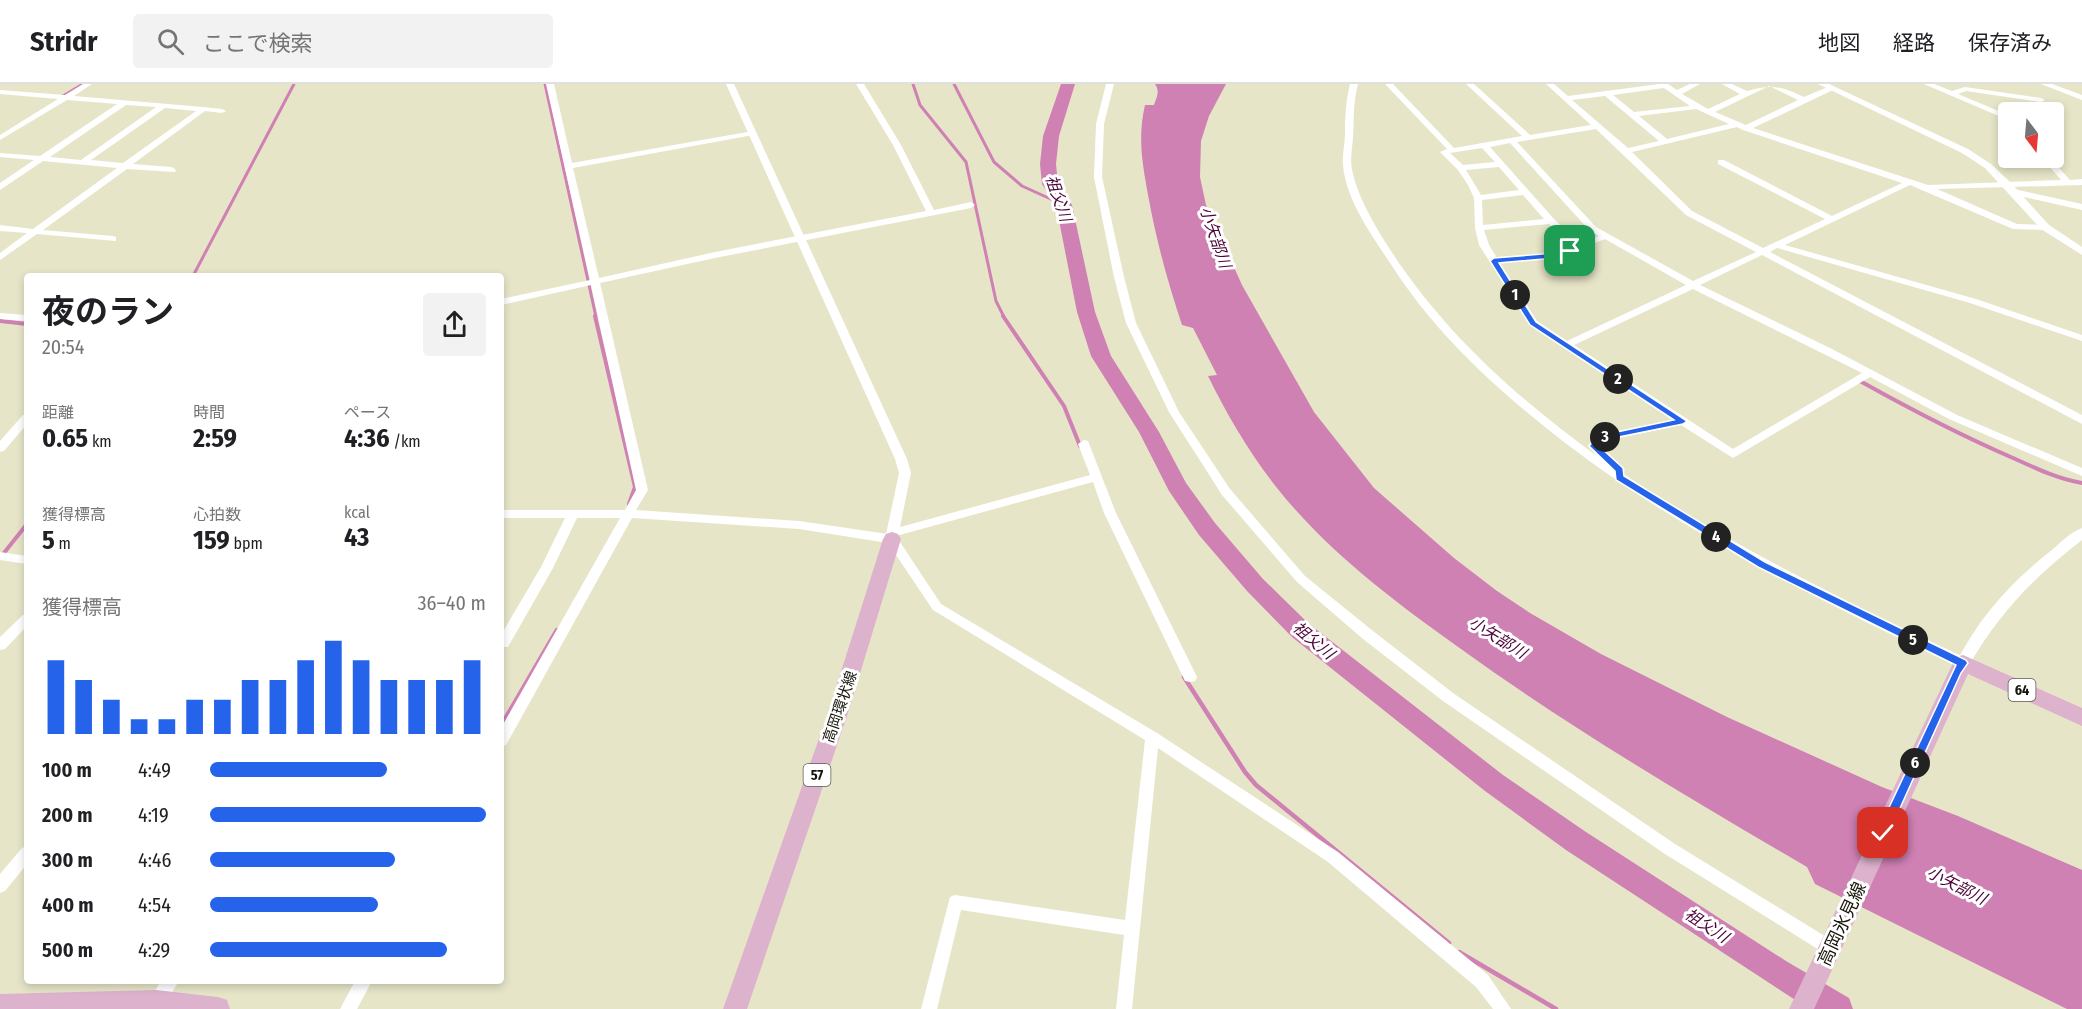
<!DOCTYPE html>
<html lang="ja">
<meta charset="utf-8">
<style>
:root{--surface:#fff;--page:#f2f2f2;--text:#202124;--muted:#757577;--line:#e0e0e0;--accent:#2563eb}
body{margin:0;font-family:"Fira Sans Condensed","Noto Sans JP",sans-serif;background:var(--page);color:var(--text);height:100vh;display:flex;flex-direction:column;font-size:22px;white-space:nowrap}
*{box-sizing:border-box;margin:0}
p{font-size:20px;color:var(--muted)}
.icon{flex:none;width:33px;height:33px;fill:none;stroke:currentColor;stroke-width:2;stroke-linecap:round;stroke-linejoin:round}
.map{position:relative;flex:1;overflow:hidden}
.sheet{position:absolute;left:24px;top:189px;width:480px;height:711px;display:flex;flex-direction:column;background:var(--surface);border-radius:6px;box-shadow:0 3px 9px #0003}
.sheet>*{flex:none}
.needle{width:39px;rotate:164deg}
.buttons{position:absolute;left:1998px;top:18px;display:grid;gap:12px}
.buttons a{display:grid;place-items:center;width:66px;height:66px;border-radius:6px;background:var(--surface);box-shadow:0 3px 9px #0003;font-size:30px}
.pin{position:absolute;display:grid;place-items:center;width:51px;height:51px;color:#fff;margin:-26px;border-radius:12px;box-shadow:0 3px 9px #0006}
.km{position:absolute;width:30px;height:30px;margin:-15px;border-radius:50%;background:#222;color:#fff;font-size:16px;line-height:30px;text-align:center}
.round{display:grid;place-items:center;flex:none;width:63px;height:63px;border-radius:6px;background:var(--page)}
.overview{display:flex;align-items:center;justify-content:space-between;height:102px;padding:0 18px}
h1{font-size:33px;font-weight:700;line-height:45px}
.metrics{display:grid;grid-template-columns:repeat(3,1fr);gap:9px;height:102px;padding:6px 18px}
.metrics div{display:grid;align-content:center}
.metrics b{font-size:26px;font-weight:700}
.metrics small{font-size:16px;font-weight:400}
.metrics p{font-size:16px}
.chart{height:168px;padding:12px 18px}
.chart p{display:flex;justify-content:space-between}
.chart svg{width:100%;height:108px;margin-top:6px;stroke:var(--accent);stroke-width:6}
ul{padding:0 18px;list-style:none;font-size:20px}
li{display:grid;grid-template-columns:96px 72px 1fr;align-items:center;height:45px}
li i{height:15px;border-radius:8px;background:var(--accent)}
header{display:flex;align-items:center;gap:36px;box-sizing:border-box;height:84px;padding:0 30px;background:var(--surface);border-bottom:2px solid var(--line)}
header strong{font-size:28px}
nav{display:flex;gap:33px;margin-inline-start:auto;font-size:21px}
.search{width:420px;height:54px;background:var(--page);display:flex;align-items:center;gap:15px;box-sizing:border-box;padding:0 21px;border-radius:6px;color:var(--muted);font-size:22px}
.map>svg:first-child{display:block}
</style>
<header>
<strong>Stridr</strong>
<div class="search"><svg class="icon" aria-label="search" viewBox="0 0 24 24"><circle cx="10" cy="10" r="6"/><path d="M15 15l6 6"/></svg>ここで検索</div>
<nav><a>地図</a><a>経路</a><a>保存済み</a></nav>
</header>
<div class="map">
<svg width="2082" height="925" viewBox="0 0 2082 925">
<rect width="100%" height="100%" fill="#e7e5c8"/>
<!-- water -->
<path fill="#cf81b3" d="M1155,0H1226L1209,32L1201,57L1200,93L1206,121L1242,201L1314,328L1374,404L1454,474L1497,507L1530,529L1601,570L1727,633L1882,703L1958,732L2082,786V925H2067L1815,800L1807,783C1689,714 1572,645 1461,565C1395,518 1328,468 1277,404C1250,370 1227,331 1208,292L1217,291L1193,244L1182,241C1168,199 1157,159 1149,116C1143,83 1137,55 1145,21H1154C1157,13 1160,7 1155,0Z"/>
<g fill="none" stroke-linecap="round" stroke-linejoin="round">
<!-- stream-far2 -->
<path stroke="#cf81b3" stroke-width="3" d="M545,0L596,233
M913,0L920,21L966,78L996,217L1004,233
M954,0L994,78L1022,102L1064,121
M63,12L83,0
M193,192L294,0"/>
<!-- stream-far1 -->
<path stroke="#cf81b3" stroke-width="4" d="M595,232L635,403L629,420
M1003,232L1064,322L1080,362
M0,237L27,240
M1860,297C1910,325 1960,351 2013,374C2035,384 2058,395 2082,399
M0,474L27,440"/>
<!-- stream -->
<path stroke="#cf81b3" stroke-width="4.5" d="M1184,593L1245,688L1256,701L1449,859
M501,642L557,546
M1459,868L1556,925"/>
<!-- river -->
<path fill="#cf81b3" fill-rule="evenodd" d="M1061,0H1075L1059,52L1056,80L1058,100L1072,121L1095,228L1111,272L1159,348L1186,399L1215,439L1263,495L1308,539L1503,691L1586,748L1786,877L1849,914L1853,925H1809L1566,766L1485,707L1292,553L1247,507L1199,451L1169,407L1139,348L1091,272L1077,228L1056,121L1042,100L1040,80L1043,52Z"/>
<!-- minor -->
<path fill="#fff" fill-rule="evenodd" d="M83,0H92L74,12L203,23L222,25L226,27L222,29L205,27L133,80L172,83L176,86L175,88L127,85L43,146L113,152L116,153V157L37,150L0,176V169L27,149L0,147V141L33,145L117,84L43,77L0,106V99L34,76L0,73V69L40,72L117,20L67,16L0,56V51L58,15L0,10V6L65,11ZM126,21L156,23L81,76L50,73ZM165,24L196,27L123,79L91,76Z
M546,0H554L572,79L753,47L757,49L753,51L573,84L599,194L715,168L926,127L893,61L856,0H864L901,61L934,126L971,118L975,121L971,124L715,174L600,199L648,406L636,426L799,437L888,450L889,446L893,445L1090,391L1078,360L1084,356L1088,357L1116,429L1197,593L1195,597L1190,598L1185,597L1104,429L1093,398L896,452L941,520L1157,649L1338,768L1488,891L1511,925H1493L1476,903L1328,778L1158,664L1132,925H1116L1124,851L961,826L937,925H921L950,813L955,811L1125,836L1145,656L933,526L888,459L799,445L632,434L506,661L501,663V644L620,434H577L553,484L508,563H501V551L541,483L565,434H501V426H625L636,406L591,201L501,221V215L590,196Z
M1106,0H1114L1104,40L1102,93L1124,193L1136,239L1179,328L1230,405L1305,492L1373,547L1453,609L1675,760L1836,859L1838,864L1836,869L1830,872L1824,869L1665,770L1443,617L1363,555L1297,498L1222,411L1169,328L1126,239L1114,193L1094,93L1096,40Z
M1350,0H1358C1353,18 1354,36 1353,54C1352,65 1350,76 1352,86C1358,114 1374,140 1389,164C1443,248 1517,314 1597,372L1588,362L1597,351L1673,336L1530,241L1479,161L1475,144L1474,114L1468,101L1458,86L1440,68L1447,65L1385,0H1393L1454,64L1522,52L1466,0H1474L1530,51L1591,41L1546,0H1554L1568,12L1659,0H1668L1677,6L1690,0H1700L1682,10L1708,25L1740,10L1722,0H1732L1747,7C1772,0 1780,2 1804,13L1830,2L1834,4L1833,6L1753,44L1928,101L2061,96L2042,74H2050L2070,96L2082,95V101L1937,105L2017,140L2048,141L2049,143L2045,146L2013,145L1910,101L1785,161L1976,215L2082,251V257L1970,219L1777,164L1770,168L2082,331V340L1762,171L1700,201L1832,265L1957,331L2082,384V392L1949,335L1870,293L1733,374L1681,341L1605,357L1600,362L1623,383L1625,386L1622,389C1731,462 1849,519 1968,575L1970,579L1968,583L1963,584L1958,583C1810,511 1661,439 1534,334C1480,290 1430,241 1392,182C1373,153 1346,117 1343,81C1342,70 1345,60 1345,49C1345,32 1346,16 1350,0ZM1769,2L1798,16L1746,41L1715,28ZM1664,4L1690,22L1634,28L1613,11ZM1605,12L1659,57L1628,64L1572,16ZM1696,25L1729,40L1667,55L1639,32ZM1737,43L1743,46L1902,99L1832,132L1724,76H1718V80L1825,135L1763,164L1692,127L1632,68ZM1596,45L1686,131L1756,168L1693,197L1596,143L1517,58ZM1510,59L1590,147L1599,152L1579,159L1554,135L1490,63ZM1482,64L1495,78L1463,81L1450,69ZM1499,83L1519,106L1481,111L1466,86ZM1523,111L1544,135L1483,141L1482,116ZM1549,140L1572,162L1554,169L1497,174L1489,161L1484,146ZM1605,155L1686,201L1567,257L1537,237L1500,179L1555,175ZM1693,205L1862,289L1733,365L1574,261Z
M1924,0H1934L1952,7L1965,3L2041,14L2045,16L2041,18L1966,7L1958,10L2008,31V36Z
M2041,0H2052L2082,11V16Z
M2014,105L2082,120V126L2011,110L2010,108Z
M0,229L27,231V237L0,235Z
M27,329V340L4,367L0,368V357L23,331Z
M0,468L27,472V480L0,476Z
M27,529V542L5,565L0,566V553L23,531Z
M27,762V780L5,807L0,809V790L22,764Z
M161,897H179L162,924H150L148,918Z
M355,897H372L357,925H340Z"/>
<!-- tertiary -->
<path fill="#fff" fill-rule="evenodd" d="M726,0H734L907,375L911,389L897,458H887L885,455L899,389L895,375Z
M1818,0H1829L1968,65L1991,80L2011,99L2049,141L2082,163V171L2041,145L1985,84L1962,69Z
M2082,444V456C2033,494 1999,529 1968,583L1963,585L1958,583L1956,579C1979,533 2012,497 2052,466C2061,458 2071,448 2082,444Z"/>
<!-- primary -->
<path fill="#ddb2cd" fill-rule="evenodd" d="M892,448L898,450L901,455L847,632L747,925H723L827,632L883,455L886,450Z
M1963,571L2082,624V642L1968,590L1814,925H1789L1953,579L1956,573Z
M156,906L218,913L227,916L230,925H0V910Z"/>
</g>
<!-- route -->
<path fill="#2563eb" stroke="#fff" stroke-width="1.5" d="M1570,165L1573,169L1555,174L1499,179L1536,238L1687,337L1683,340L1604,356L1599,362L1623,384L1624,392L1765,478L1966,576L1968,579L1961,589L1887,753L1883,755L1877,749L1956,581L1758,483L1616,396L1615,387L1589,362L1598,352L1674,336L1530,241L1490,177L1494,174L1555,169Z"/>
<g text-anchor="middle" stroke-width="6" stroke-linejoin="round" paint-order="stroke">
<!-- shield labels -->
<g fill="#fff" stroke="#5c5b54" stroke-width="1.5">
<rect x="2008.5" y="595" width="27" height="22" rx="4.5"/>
<rect x="803.5" y="680" width="27" height="22" rx="4.5"/>
</g>
<g font-size="14" font-weight="bold" fill="#16150a">
<text x="2022" y="611">64</text>
<text x="817" y="696">57</text>
</g>
<!-- street labels -->
<g font-size="15" fill="#16150a" stroke="#fff">
<text transform="translate(840 623) rotate(-71)" y="5">高岡環状線</text>
</g>
<!-- water labels -->
<g font-size="16" font-style="italic" fill="#4c0439" stroke="#fff">
<text transform="translate(1059 114) rotate(71)" y="6">祖父川</text>
<text transform="translate(1216 153) rotate(71)" y="6">小矢部川</text>
<text transform="translate(1498 553) rotate(32)" y="6">小矢部川</text>
<text transform="translate(1314 556) rotate(40)" y="6">祖父川</text>
<text transform="translate(1957 801) rotate(27)" y="6">小矢部川</text>
<text transform="translate(1707 841) rotate(33)" y="6">祖父川</text>
</g>
<!-- near-street labels -->
<g font-size="18" fill="#16150a" stroke="#fff">
<text transform="translate(1842 840) rotate(-65)" y="6">高岡氷見線</text>
</g>
</g>
</svg>
<div class="buttons">
<a><svg class="needle" viewBox="-14 -14 28 28"><path d="M0-13l5 13h-10z" fill="#e53935"/><path d="M0 13l5-13h-10z" fill="#757577"/></svg></a>
</div>
<div class="pin" style="left:1570px;top:167px;background:#1e9e55"><svg class="icon" aria-label="arrive" viewBox="0 0 24 24"><path d="M6 21V4h12l-3 4 3 4H6"/></svg></div>
<div class="pin" style="left:1883px;top:749px;background:#d93025"><svg class="icon" aria-label="check" viewBox="0 0 24 24"><path d="M5 12l5 5 9-10"/></svg></div>
<b class="km" style="left:1515px;top:211px">1</b>
<b class="km" style="left:1618px;top:295px">2</b>
<b class="km" style="left:1605px;top:353px">3</b>
<b class="km" style="left:1716px;top:453px">4</b>
<b class="km" style="left:1913px;top:556px">5</b>
<b class="km" style="left:1915px;top:679px">6</b>
<section class="sheet">
<div class="overview"><div><h1>夜のラン</h1><p>20:54</p></div><a class="round"><svg class="icon" aria-label="share" viewBox="0 0 24 24"><path d="M12 15V3M7 8l5-5 5 5M5 13v7h14v-7"/></svg></a></div>
<div class="metrics">
<div><p>距離</p><b>0.65<small> km</small></b></div>
<div><p>時間</p><b>2:59</b></div>
<div><p>ペース</p><b>4:36<small> /km</small></b></div>
</div>
<div class="metrics">
<div><p>獲得標高</p><b>5<small> m</small></b></div>
<div><p>心拍数</p><b>159<small> bpm</small></b></div>
<div><p>kcal</p><b>43</b></div>
</div>
<div class="chart"><p><span>獲得標高</span>36–40 m</p>
<svg viewBox="0 0 160 44" preserveAspectRatio="none"><path d="M5 44V14M15 44V22M25 44V30M35 44V38M45 44V38M55 44V30M65 44V30M75 44V22M85 44V22M95 44V14M105 44V6M115 44V14M125 44V22M135 44V22M145 44V22M155 44V14"/></svg>
</div>
<ul>
<li><b>100 m</b>4:49<i style="width:64%"></i></li>
<li><b>200 m</b>4:19<i style="width:100%"></i></li>
<li><b>300 m</b>4:46<i style="width:67%"></i></li>
<li><b>400 m</b>4:54<i style="width:61%"></i></li>
<li><b>500 m</b>4:29<i style="width:86%"></i></li>
</ul>
</section>
</div>
